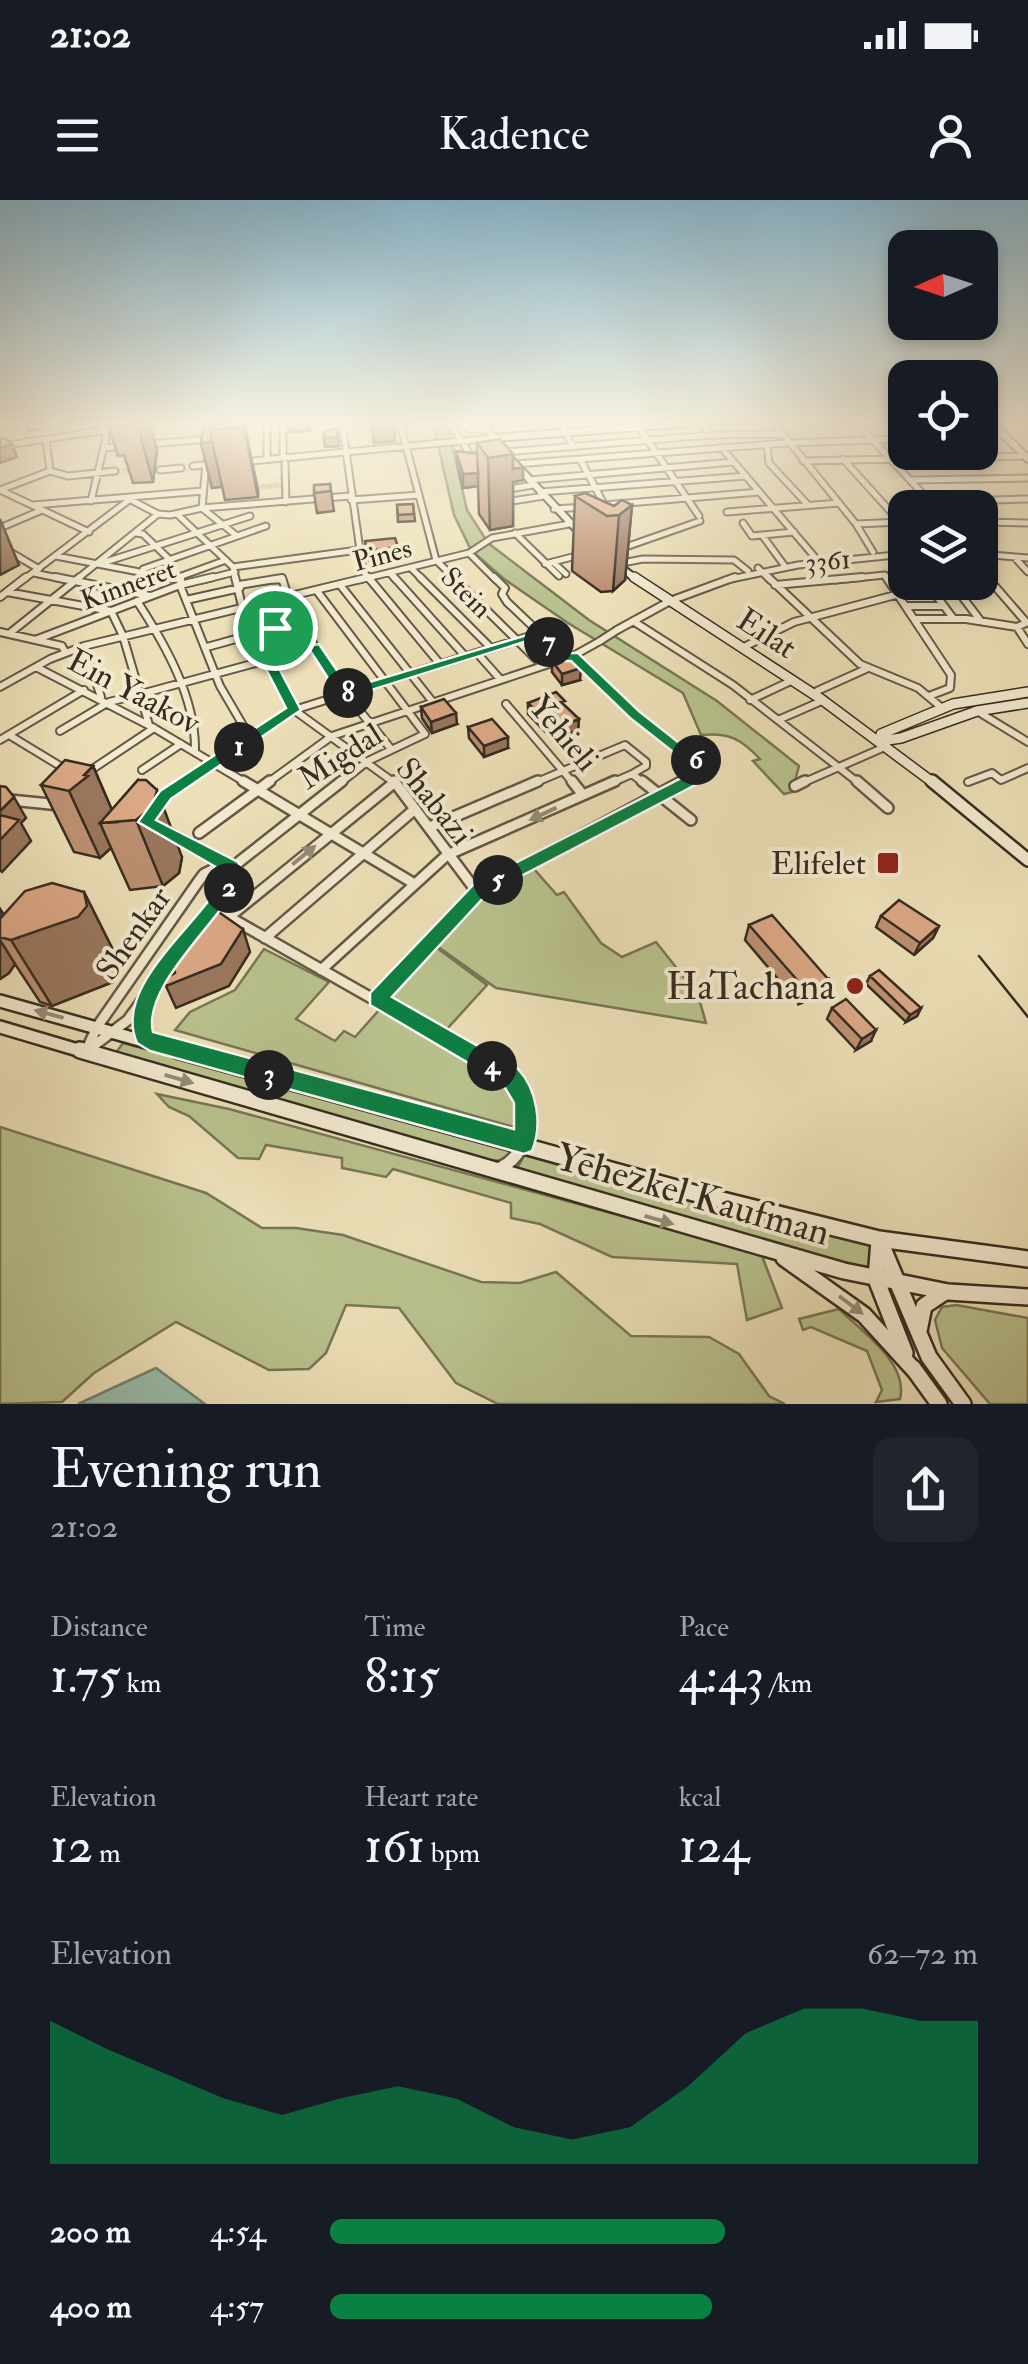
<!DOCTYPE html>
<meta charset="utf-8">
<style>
:root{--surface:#171b24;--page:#20242c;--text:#f1f3f6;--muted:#9ea1a6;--accent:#0b8043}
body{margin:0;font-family:"IM FELL Double Pica",serif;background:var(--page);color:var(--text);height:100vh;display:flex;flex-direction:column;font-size:38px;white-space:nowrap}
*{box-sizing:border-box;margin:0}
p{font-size:32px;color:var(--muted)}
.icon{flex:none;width:55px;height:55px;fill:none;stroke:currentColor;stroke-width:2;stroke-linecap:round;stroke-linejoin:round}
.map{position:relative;height:1204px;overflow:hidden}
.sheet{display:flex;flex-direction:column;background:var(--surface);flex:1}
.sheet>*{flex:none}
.needle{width:65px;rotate:267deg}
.buttons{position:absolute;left:888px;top:30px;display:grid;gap:20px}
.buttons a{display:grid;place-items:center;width:110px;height:110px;border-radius:20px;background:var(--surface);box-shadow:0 5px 15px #0003;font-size:50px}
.pin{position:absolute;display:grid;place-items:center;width:85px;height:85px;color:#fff;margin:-42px;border:5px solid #fff;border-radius:50%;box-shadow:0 2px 10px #0007}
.km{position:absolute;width:50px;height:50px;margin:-25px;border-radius:50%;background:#222;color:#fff;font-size:28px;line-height:50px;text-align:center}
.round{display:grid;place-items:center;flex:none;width:105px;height:105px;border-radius:20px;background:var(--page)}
.summary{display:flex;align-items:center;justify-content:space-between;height:170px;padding:0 50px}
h1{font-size:55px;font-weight:600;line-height:75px}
.stats{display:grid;grid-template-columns:repeat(3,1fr);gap:15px;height:170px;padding:10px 50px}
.stats div{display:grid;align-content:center}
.stats b{font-size:50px;font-weight:600}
.stats small{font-size:28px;font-weight:400}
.stats p{font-size:28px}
.chart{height:280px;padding:20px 50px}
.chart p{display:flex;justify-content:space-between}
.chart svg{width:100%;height:180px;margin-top:10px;fill:var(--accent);opacity:.7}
ul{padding:0 50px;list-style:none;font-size:32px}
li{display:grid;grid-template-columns:160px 120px 1fr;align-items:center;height:75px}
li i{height:25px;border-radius:12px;background:var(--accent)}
.status{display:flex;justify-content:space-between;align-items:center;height:70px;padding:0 50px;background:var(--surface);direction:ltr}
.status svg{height:28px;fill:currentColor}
header{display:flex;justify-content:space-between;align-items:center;height:130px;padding:0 50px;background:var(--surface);font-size:45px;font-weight:600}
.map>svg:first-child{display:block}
</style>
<div class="status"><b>21:02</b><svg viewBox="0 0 49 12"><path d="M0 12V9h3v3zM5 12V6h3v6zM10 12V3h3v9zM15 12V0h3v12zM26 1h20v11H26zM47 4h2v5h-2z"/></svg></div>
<header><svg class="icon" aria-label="menu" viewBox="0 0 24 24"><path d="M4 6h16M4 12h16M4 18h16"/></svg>Kadence<svg class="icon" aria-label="person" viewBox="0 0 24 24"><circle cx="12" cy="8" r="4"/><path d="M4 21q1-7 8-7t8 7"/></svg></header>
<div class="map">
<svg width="1028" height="1204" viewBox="0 0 1028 1204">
<rect width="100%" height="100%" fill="#ede0b8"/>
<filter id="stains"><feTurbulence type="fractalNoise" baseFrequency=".002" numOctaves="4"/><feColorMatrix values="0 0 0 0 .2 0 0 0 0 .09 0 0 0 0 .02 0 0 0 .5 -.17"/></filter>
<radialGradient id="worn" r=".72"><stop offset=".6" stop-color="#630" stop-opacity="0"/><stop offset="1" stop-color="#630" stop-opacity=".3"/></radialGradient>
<!-- green -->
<path fill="#b9c28e" stroke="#777657" stroke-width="2.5" d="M433,223H447L467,310L488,343L589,420L717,501L799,566L792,592L784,594L753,561L760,559C741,539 729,532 701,535L683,493L568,423L504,379L471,350L454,315Z
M534,669L557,695L564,692L601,743L622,757L656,742L698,795L706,823L496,788L437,746L477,703Z
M437,748L487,785L447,829L389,797Z
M264,749L329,782L296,819L335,841L344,831L355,837L380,809L507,885C522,899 521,909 517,928L175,830L190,812L235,790Z
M123,843L138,847L516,952C503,965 486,960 469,958L115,854Z
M157,894L229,909L740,1048L762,1056L782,1108L747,1120L737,1064L612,1057L540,1024L511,1018V1003L393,969L386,977L342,968V958L266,945L259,959L238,958L189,916L169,907Z
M0,927L206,993L262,1028H296L343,1035L481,1082L520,1083L556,1072L631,1136L709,1137L739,1154L769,1196L785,1204H498L456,1183L399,1108L346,1105L326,1153L309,1169L269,1170L176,1122L94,1173L62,1202L0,1204Z
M526,951L872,1043L870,1069L510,970L518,967Z
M956,1105L1028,1118V1204H990L942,1148L935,1120L942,1107Z
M839,1109C861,1131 909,1163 900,1199L876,1202L882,1190L867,1151L811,1127L803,1130L799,1119Z"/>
<!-- water -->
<path fill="#9abdab" stroke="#728373" stroke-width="2.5" d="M156,1168L205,1204H78Z"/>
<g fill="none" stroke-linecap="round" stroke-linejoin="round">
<!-- street-tunnel -->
<path stroke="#c8bc9a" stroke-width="5" stroke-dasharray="5 2.5" stroke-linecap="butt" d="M115,271L161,268
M252,287L282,285
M250,288L282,285V275"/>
<!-- street-far3 casing -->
<g stroke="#635846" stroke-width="9">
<path id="street-far3" d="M267,223V259
M283,223V258
M342,223L363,371L370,380
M400,223L436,360
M461,223L470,229H487
M483,223H493
M561,223L573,247
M636,223L699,316
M701,223L712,236
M774,223L856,324L873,352
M857,223L936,308
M0,226L18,223
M452,226L473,259
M980,237L1006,236
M46,239L50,271
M149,244L209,239
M767,245L769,263L808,305
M0,246L119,228
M721,247L819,362
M104,248L125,246
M504,252L711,235L781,234
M580,259L606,308
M843,259L900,322
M803,261L1028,256
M242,262L493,238
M285,263L286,302
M515,264L787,243L905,239
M193,266L214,264
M160,270L181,268
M50,271L68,276L115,271
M529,280L733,262
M913,280L1028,278
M0,290L89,332
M0,290L50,271
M503,290L533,285
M540,292L746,276
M131,300L158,314L170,315L202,308L350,296
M351,300L419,295
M91,301L106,238L103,223
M512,301L544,296
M931,302L1028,299
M33,305L203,291
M604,305L759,292
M202,308L206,263
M202,308L237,336
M554,309L585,307
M727,312L839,303
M177,314L233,367L236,380
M980,322L1028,323
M743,323L752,336L762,335L784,365
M856,324L901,322
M0,328L42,310
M136,333L143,334L170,360
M515,333L559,376
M762,335L794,332
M0,346L39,369
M620,349L700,321
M469,353L496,380
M980,354L1028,358
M56,356L181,380
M1016,359L1028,372
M436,360L456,380
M553,362L566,374
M102,363L250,316
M545,364L580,355
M617,364L643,359L734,360L748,371
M233,367L358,350
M411,368L423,380
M758,368L770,380
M143,369L266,326
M980,369L989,380
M34,373L67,380
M390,373L396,380
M179,377L226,360
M23,380L133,297
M76,380L158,314
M203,380L235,372
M272,380H283
M359,380L469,353L492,338L569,324
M726,380L798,365L905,354
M835,380L885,375L888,380"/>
</g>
<!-- street-far2 casing -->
<g stroke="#635846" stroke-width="10">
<path id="street-far2" d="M55,377L150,396
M171,377L181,379L180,385L220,486L251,539
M235,377L242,406L294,510L396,584
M368,377L440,464
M394,377L465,456
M420,377L491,448
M453,377L542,465
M494,377L505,388L502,394L507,402L566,458
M768,377L860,464L918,488L942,508
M886,377L951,475L950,488L929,496
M987,377L1026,422
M926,382L953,418
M951,382L980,420
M239,385L282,378L288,397
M775,385L862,377
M341,386L432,501
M317,391L425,534L368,561L339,584
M7,392L111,411L123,436L149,525
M0,397L26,377
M186,400L240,388
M137,401C165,444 196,498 195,551
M908,406H943
M297,419L346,494L391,549
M917,419H966L1017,427L1028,422
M633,421L733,485L860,584
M1017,427L1028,444
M617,430L670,401L735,377
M0,432L62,446L65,452
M10,433L80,377
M35,440L180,385L213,377
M84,446L101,497
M207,447L275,428L290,454
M744,447L794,422L899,394
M477,453L500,479
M573,456L635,515L696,560L699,573L678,584
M36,467L154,528L248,584
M0,487L50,459L84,446L369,377
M817,491L866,469
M141,494L315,447
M750,500L793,480
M506,504L574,584
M977,511L1028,542
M778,520L824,500
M60,531L109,502L137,495
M9,535L65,569
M0,540L84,490
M142,570L181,544
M85,574L154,528
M968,582L992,573L1001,580L1028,568
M183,584L294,510L540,433
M266,584L332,536L573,456L600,441
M532,584L625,545L646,562V566L632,574L645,584
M609,584L632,574
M800,584L887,546"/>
</g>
<!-- street-far1 casing -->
<g stroke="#635846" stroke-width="14">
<path id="street-far1" d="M243,581L413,683
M394,581L477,692
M572,581L583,595
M642,581L691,620
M857,581L888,608
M795,586L805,581
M0,599L60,605
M155,610L166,595L186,581
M430,627L538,581
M165,631L232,667L234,680L208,712
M199,633L270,581
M239,662L342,581
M219,700L229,717L468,853
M229,717L395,582
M265,738L415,609
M321,770L447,655L615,581
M377,799L481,689L683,581
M87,849L97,827L198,682L204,674L226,663
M88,850L128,820L193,731"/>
</g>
<!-- street casing -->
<g stroke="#635846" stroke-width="16">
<path id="street" d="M464,850C479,858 501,866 512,879C536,905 532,953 500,968"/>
</g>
<!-- secondary-far3 casing -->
<g stroke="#352b20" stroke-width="10">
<path id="secondary-far3" d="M483,223L501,249
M992,223L1028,259
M493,238L692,223
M516,265L583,336
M615,363L637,380"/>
</g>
<!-- secondary-far2 casing -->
<g stroke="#352b20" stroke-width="12">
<path id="secondary-far2" d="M634,377L821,499L935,584
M880,541L881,534L953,504L1028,492
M881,541L901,538L977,511L1028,503"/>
</g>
<!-- secondary-far1 casing -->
<g stroke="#352b20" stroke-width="16">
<path id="secondary-far1" d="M932,581L1028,660
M145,799L141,828L149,842
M0,801L186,853
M0,827L88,853"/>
</g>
<!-- secondary casing -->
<g stroke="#352b20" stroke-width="20">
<path id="secondary" d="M80,850L844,1071L948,1092L1028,1097
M177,850L694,993L879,1039L1028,1059
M879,1039L929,1157L963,1204
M879,1040L876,1079L905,1153
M784,1058L864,1115L916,1172
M919,1131L924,1106L945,1092
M913,1168L939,1204"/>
</g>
<!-- street-far3 -->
<use href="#street-far3" stroke="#f3ebd1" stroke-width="5"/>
<!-- street-far2 -->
<use href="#street-far2" stroke="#f3ebd1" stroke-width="6"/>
<!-- street-far1 -->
<use href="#street-far1" stroke="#f3ebd1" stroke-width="9"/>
<!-- street -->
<use href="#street" stroke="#f3ebd1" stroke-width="11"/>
<!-- secondary-far3 -->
<use href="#secondary-far3" stroke="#f3ebd1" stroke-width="6"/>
<!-- secondary-far2 -->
<use href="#secondary-far2" stroke="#f3ebd1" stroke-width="9"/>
<!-- secondary-far1 -->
<use href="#secondary-far1" stroke="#f3ebd1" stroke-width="11"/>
<!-- secondary -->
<use href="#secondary" stroke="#f3ebd1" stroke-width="15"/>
<!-- tram -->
<path stroke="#352b20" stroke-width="2.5" d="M979,756L1028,817"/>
<!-- street-bridge casing -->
<g stroke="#635846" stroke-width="10" stroke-linecap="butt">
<path id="street-bridge" d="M600,441L617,430"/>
</g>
<!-- street-bridge -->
<use href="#street-bridge" stroke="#f3ebd1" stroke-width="6"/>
</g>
<!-- wall -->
<path fill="#bc9072" stroke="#352b20" stroke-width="2.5" d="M108,223H149L157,250L153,282L133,283L124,255L118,256Z
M244,223L258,291V297L225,300L222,286L212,288L201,243L203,226Z
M288,223H309L310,231L289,232Z
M477,243L523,280L513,282V326L490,330L479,314L478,286L463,288L457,263L456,251L470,253H477Z
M330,284L334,311L317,313L314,293Z
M575,296L614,306L632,305L625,380L613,391L601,392L572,371Z
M413,304L415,321L398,322L397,305Z
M552,461L580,480L562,485L552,472Z
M528,503L565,506L579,519L578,530L553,540L528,514Z
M421,507L457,524L432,533L422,518Z
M468,527L508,548L484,557L469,538Z
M93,566L112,610L138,580L182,657L179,673L163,686L130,690L111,648L100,658L74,652L41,585Z
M84,692L117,758L120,772L113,782L52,806L40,802L15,764L9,773L0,779V709L4,715Z
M881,716L939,726L933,738L914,755L876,727Z
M749,725L828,779L822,794L799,804L745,740Z
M870,776L921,808L917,816L906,822L866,784Z
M832,808L871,841L856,850L827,819Z"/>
<!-- shaded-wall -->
<path fill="#99765d" stroke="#352b20" stroke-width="2.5" d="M25,223H40L41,229L28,231Z
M137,223H149L157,250L153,282Z
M244,223L258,291V297L244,227Z
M372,223H394L395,241L374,243Z
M338,237L339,246L325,247L324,238Z
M212,241L222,286L221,287L212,288L201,243Z
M12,244L17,257L0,263V248Z
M513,254V269L523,267V280L513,282V326L490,330L488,258Z
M478,273V286L463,288V274Z
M632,305L625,380L613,391L619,315Z
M0,319L19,365L0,375Z
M398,347L399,358L369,361L367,351Z
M581,468L580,480L562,485V474Z
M456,513L457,524L432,533L431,522Z
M579,519L578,530L553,540L554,529Z
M508,537V548L484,557V546Z
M93,566L117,622L100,623L111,648L100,658L69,591Z
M157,590L182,657L179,673L163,686L136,620Z
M14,597L26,618L21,623L31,641L2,672L0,670V611Z
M84,692L117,758L120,772L113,782L52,806L11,740L0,737V709L18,738Z
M939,726L933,738L914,755L920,743Z
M243,729L250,752L229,786L176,808L166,786Z
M0,740L15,764L9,773L0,779Z
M828,779L822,794L799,804L805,789Z
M921,808L917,816L906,822L910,815Z
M876,830L871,841L856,850L862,839Z"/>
<!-- building -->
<path fill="#dba885" stroke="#352b20" stroke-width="2.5" d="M116,223H137L136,224L115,226Z
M244,223V227L209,230L210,224Z
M203,226H210L212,241L210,242L201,243Z
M336,228L338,237L324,238V232Z
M0,238H5L12,244L0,248Z
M500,239L513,254L488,258L477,243Z
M456,251L470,253H477L478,273L463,274Z
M513,256L523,267L513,269Z
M330,284L331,291L314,293V285Z
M585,293L614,306L622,300L632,305L619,315L607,316L575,296Z
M413,304L414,314L398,315L397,305Z
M395,338L398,347L367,351L365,341Z
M567,454L581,468L562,474L552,461Z
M556,492L565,501L561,502L579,519L554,529L528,503Z
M444,499L456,513L431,522L421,507Z
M492,519L508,537L484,546L468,527Z
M65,560L93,566L84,575L88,576L69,591L41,585Z
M138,580H146L157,590L153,606L136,620L100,623Z
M0,586L6,587L14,597L0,611Z
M0,615L19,620L0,640Z
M52,683L84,692L87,706L78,717L11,740L0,737V719L25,691Z
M899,700L939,726L920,743L881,716Z
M210,706L243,729L221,764L166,786L163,780L175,773L171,762Z
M772,715L828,779L805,789L749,725Z
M879,770L921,808L910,815L870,776Z
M846,799L876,830L862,839L832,808Z"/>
<!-- one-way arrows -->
<defs><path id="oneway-solid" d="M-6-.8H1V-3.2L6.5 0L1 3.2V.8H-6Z" transform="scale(2.5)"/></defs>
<g fill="#948b78">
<use href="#oneway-solid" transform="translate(543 614) rotate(155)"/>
<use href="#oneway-solid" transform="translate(304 655) rotate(-39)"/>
<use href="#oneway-solid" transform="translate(49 814) rotate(-165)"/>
<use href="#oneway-solid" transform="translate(179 879) rotate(16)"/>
<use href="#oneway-solid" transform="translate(659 1020) rotate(16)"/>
<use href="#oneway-solid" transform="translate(851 1105) rotate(37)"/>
</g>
<!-- sky -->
<linearGradient id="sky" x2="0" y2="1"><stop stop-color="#89b8d0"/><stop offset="0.57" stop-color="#f7f1df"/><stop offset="1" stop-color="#f7f1df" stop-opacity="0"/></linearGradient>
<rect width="1028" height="391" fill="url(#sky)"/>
<!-- route -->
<path fill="#0b8043" stroke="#fff" stroke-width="2.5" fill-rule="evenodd" d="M275,424L293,449L319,444L349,488L544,430L569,453H578L640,512L706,564L707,573L699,583L487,694L392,797L518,869C537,889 543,925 532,951L524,954L150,851L137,843C111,784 204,723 226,673L138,622L160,591L286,508L248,434ZM271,433L285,457L311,452L340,497L346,498L537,438L562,461H571L630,518L691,566L687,575L474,684L370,793V805L502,883L514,903V929L153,832C142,784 225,718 244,673L238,662L156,620L171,599L301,510L262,436Z"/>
<!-- markers -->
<g fill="#8f2418" stroke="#f3ebd1" stroke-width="4">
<rect x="876" y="651" width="24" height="24" rx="5"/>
<circle cx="855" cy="786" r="10"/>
</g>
<g text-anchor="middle" stroke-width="8" stroke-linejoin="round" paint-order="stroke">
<!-- far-street labels -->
<g font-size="28" fill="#352b20" stroke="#f3ebd1">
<text transform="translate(382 354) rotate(-15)" y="10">Pines</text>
<text transform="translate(828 360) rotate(-5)" y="10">3361</text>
<text transform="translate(128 384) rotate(-20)" y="10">Kinneret</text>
<text transform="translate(467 392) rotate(45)" y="10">Stein</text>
</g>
<!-- street labels -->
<g font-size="32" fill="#352b20" stroke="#f3ebd1">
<text transform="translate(767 433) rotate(33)" y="11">Eilat</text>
<text transform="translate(134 491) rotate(28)" y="11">Ein Yaakov</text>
<text transform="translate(564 533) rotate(50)" y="11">Yehieli</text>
<text transform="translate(340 556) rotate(-33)" y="11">Migdal</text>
<text transform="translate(435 601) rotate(51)" y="11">Shabazi</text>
<text transform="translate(133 733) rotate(-55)" y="11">Shenkar</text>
</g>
<!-- poi labels -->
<g font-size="32" fill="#352b20" stroke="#f3ebd1" text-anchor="end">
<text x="866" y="674">Elifelet</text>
</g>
<!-- near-poi labels -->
<g font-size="38" fill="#352b20" stroke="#f3ebd1" text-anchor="end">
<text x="835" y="799">HaTachana</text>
</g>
<!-- near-street labels -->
<g font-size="38" fill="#352b20" stroke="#f3ebd1">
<text transform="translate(693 994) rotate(16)" y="13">Yehezkel Kaufman</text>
</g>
</g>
<rect width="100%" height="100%" filter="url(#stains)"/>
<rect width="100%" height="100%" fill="url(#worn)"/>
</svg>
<div class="buttons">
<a><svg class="needle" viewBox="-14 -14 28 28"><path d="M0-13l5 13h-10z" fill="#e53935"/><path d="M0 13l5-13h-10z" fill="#9ea1a6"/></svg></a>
<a><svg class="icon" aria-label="locate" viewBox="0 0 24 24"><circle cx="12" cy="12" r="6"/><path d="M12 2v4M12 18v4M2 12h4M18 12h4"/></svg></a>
<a><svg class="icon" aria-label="layers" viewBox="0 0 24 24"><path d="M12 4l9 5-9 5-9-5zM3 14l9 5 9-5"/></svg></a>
</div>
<div class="pin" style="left:275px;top:428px;background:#1e9e55"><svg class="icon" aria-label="arrive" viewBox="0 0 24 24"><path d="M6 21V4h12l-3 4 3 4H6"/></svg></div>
<b class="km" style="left:239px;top:547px">1</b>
<b class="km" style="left:229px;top:688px">2</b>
<b class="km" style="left:269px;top:875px">3</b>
<b class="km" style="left:492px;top:866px">4</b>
<b class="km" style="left:498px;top:680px">5</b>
<b class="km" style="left:696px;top:560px">6</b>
<b class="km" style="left:549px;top:442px">7</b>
<b class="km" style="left:348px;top:493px">8</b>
</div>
<section class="sheet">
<div class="summary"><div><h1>Evening run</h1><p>21:02</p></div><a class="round"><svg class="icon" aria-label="share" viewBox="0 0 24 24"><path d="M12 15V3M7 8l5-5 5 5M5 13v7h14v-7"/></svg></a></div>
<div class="stats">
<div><p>Distance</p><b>1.75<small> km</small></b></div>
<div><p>Time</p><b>8:15</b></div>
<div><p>Pace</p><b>4:43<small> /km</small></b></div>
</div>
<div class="stats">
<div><p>Elevation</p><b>12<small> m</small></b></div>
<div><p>Heart rate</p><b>161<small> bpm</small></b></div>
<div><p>kcal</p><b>124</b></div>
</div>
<div class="chart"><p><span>Elevation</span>62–72 m</p>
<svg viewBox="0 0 160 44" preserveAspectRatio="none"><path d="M0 44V9L10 16L20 22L30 28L40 32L50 28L60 25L70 28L80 35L90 38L100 35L110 25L120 12L130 6L140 6L150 9L160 9V44z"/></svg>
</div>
<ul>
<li><b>200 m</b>4:54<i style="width:61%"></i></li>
<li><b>400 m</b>4:57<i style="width:59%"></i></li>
</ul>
</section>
